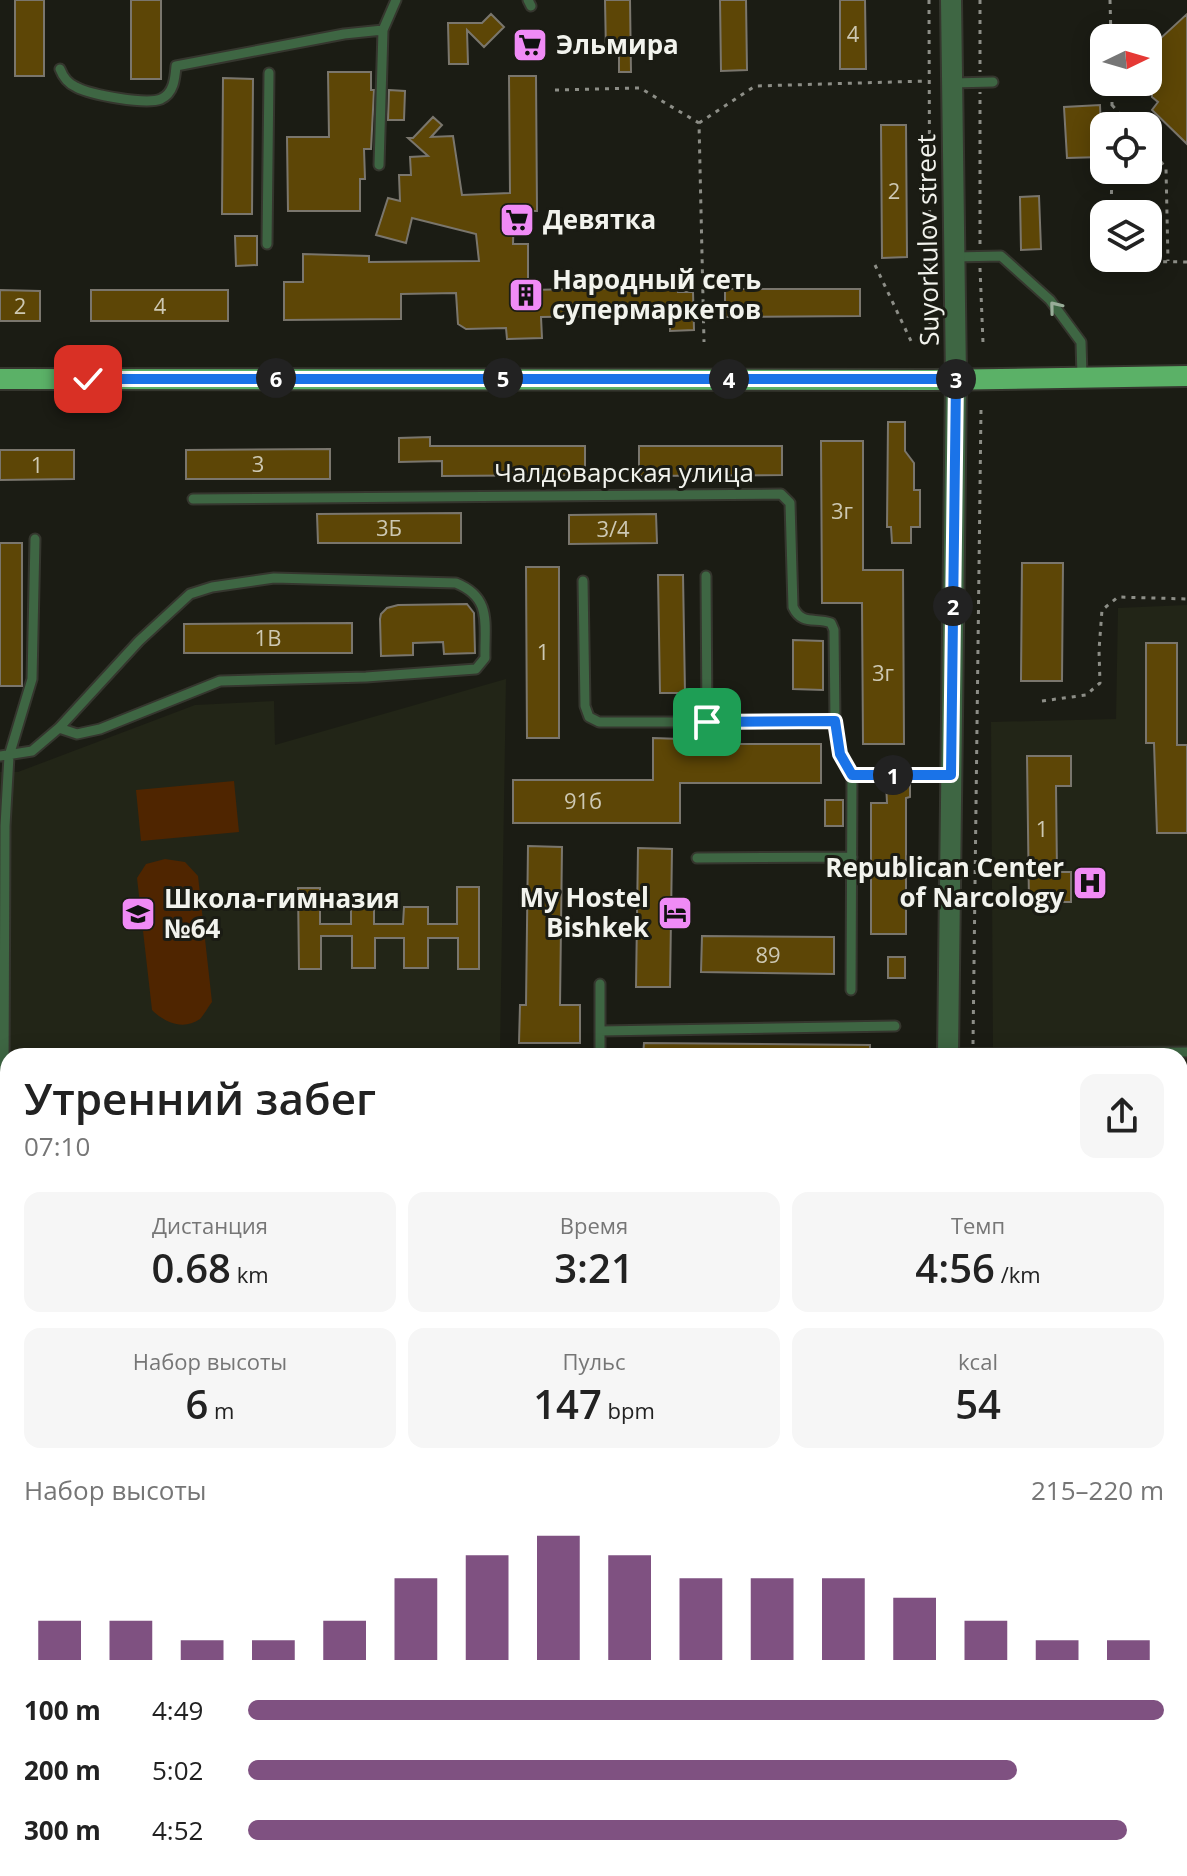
<!DOCTYPE html>
<html lang="ru">
<meta charset="utf-8">
<style>
:root{--surface:#fff;--page:#f6f6f6;--text:#222;--muted:#767676;--accent:#7f5181}
body{margin:0;font-family:"Open Sans",sans-serif;background:var(--page);color:var(--text);height:100vh;display:flex;flex-direction:column;font-size:30px;white-space:nowrap}
*{box-sizing:border-box;margin:0}
p{font-size:26px;color:var(--muted)}
.icon{flex:none;width:44px;height:44px;fill:none;stroke:currentColor;stroke-width:2;stroke-linecap:round;stroke-linejoin:round}
.map{position:relative;flex:1;overflow:hidden}
.drawer{position:absolute;left:0px;top:1048px;width:1188px;height:828px;display:flex;flex-direction:column;background:var(--surface);border-radius:24px 24px 0 0;box-shadow:0 4px 20px #0003}
.drawer>*{flex:none}
.needle{width:52px;rotate:85deg}
.fabs{position:absolute;left:1090px;top:24px;display:grid;gap:16px}
.fabs a{display:grid;place-items:center;width:72px;height:72px;border-radius:16px;background:var(--surface);box-shadow:0 4px 20px #0003;font-size:40px}
.pin{position:absolute;display:grid;place-items:center;width:68px;height:68px;color:#fff;margin:-34px;border-radius:16px;box-shadow:0 4px 12px #0006}
.km{position:absolute;width:40px;height:40px;margin:-20px;border-radius:50%;background:#222;color:#fff;font-size:22px;line-height:40px;text-align:center}
.round{display:grid;place-items:center;flex:none;width:84px;height:84px;border-radius:16px;background:var(--page)}
.head{display:flex;align-items:center;justify-content:space-between;height:136px;padding:0 24px}
h1{font-size:44px;font-weight:600;line-height:60px}
.stats{display:grid;grid-template-columns:repeat(3,1fr);gap:12px;height:136px;padding:8px 24px}
.stats div{display:grid;align-content:center;border-radius:16px;background:var(--page);text-align:center}
.stats b{font-size:40px;font-weight:600}
.stats small{font-size:22px;font-weight:400}
.stats p{font-size:22px}
.chart{height:224px;padding:16px 24px}
.chart p{display:flex;justify-content:space-between}
.chart svg{width:100%;height:144px;margin-top:8px;stroke:var(--accent);stroke-width:6}
ul{padding:0 24px;list-style:none;font-size:26px}
li{display:grid;grid-template-columns:128px 96px 1fr;align-items:center;height:60px}
li i{height:20px;border-radius:10px;background:var(--accent)}
.map>svg:first-child{display:block}
</style>
<div class="map">
<svg width="1187" height="1876" viewBox="0 0 1187 1876">
<rect width="100%" height="100%" fill="#1b1c14"/>
<!-- built -->
<path fill="#222517" d="M1187,605V1338H1180V1056H993L991,722L1116,719L1118,608Z
M506,679L500,1051L277,1056H0V772H18L195,705L274,701L275,745Z
M412,1868H914V1876H411Z"/>
<!-- green -->
<path fill="#4f2500" d="M234,781L239,832L141,841L136,790Z
M165,859L185,862L198,876L212,1002C208,1007 204,1015 200,1019C183,1031 164,1022 152,1010L137,878L146,864Z
M1180,1359H1187V1563H1180Z"/>
<!-- building -->
<path fill="#5d4606" stroke="#7a766d" stroke-width="2" d="M15,0H44V76H15Z
M131,0H161V79H131Z
M605,0H630L631,72H619V53H606Z
M720,0H746L747,70L721,71Z
M840,0H865L866,69H840Z
M491,14L504,27L484,47L467,30L468,64H449L448,23H482Z
M1187,14V144L1152,110L1158,102L1152,97L1150,63L1156,56L1149,49Z
M328,72H371V90H374L371,149H364L365,179H360V211H288L287,137H329Z
M509,76H536L537,211H514L513,244H528V290L678,287V292H693L694,330L670,331V315L541,317L542,338L507,339L506,328L466,329L458,324L456,293L401,294V319L284,320V282H303V254L369,256V262L479,261L476,234L412,218L406,243L376,235L388,198L400,201L399,175H411L410,157L428,156L408,138H413L433,117L442,125L431,137L453,136L462,195L510,193Z
M223,78L253,79L252,214H222Z
M389,90L405,91L404,120H388Z
M1100,105L1102,157L1067,158L1064,107Z
M881,125H906L907,257L882,258Z
M1039,196L1041,249L1021,250L1020,197Z
M235,236H257V265L236,266Z
M725,289H860V316L725,317Z
M0,290L40,291V321H0Z
M91,290H228V321H91Z
M888,422H905V451L914,463V490H920V527H911V543H892L891,527H887Z
M430,437V446H585V475L442,476V461L399,462V438Z
M821,441H863V570H903L904,744H863L862,603H822Z
M639,446H782V475L639,476Z
M330,449V479H186V450Z
M0,450H74V479L0,480Z
M461,513V543H318L317,514Z
M656,514L657,543L569,544V515Z
M0,543H22V686H0Z
M1022,563H1063L1062,681H1021Z
M526,567H559V738H527Z
M658,575H683L685,693H660Z
M467,604L474,613L475,653L444,654L443,642L413,643V655L381,656L380,619L381,614L387,608L398,605Z
M352,623V653H184V624Z
M793,640L823,641V690L793,689Z
M1146,643H1177V745H1187V833H1157L1154,743H1146Z
M653,738L680,739V744H821V783H680V823H513V780H653Z
M1027,756H1071V786H1056L1057,872H1071V902H1029Z
M886,782H910V797L906,798V934H871V803H887Z
M825,800H843V826H825Z
M528,846L562,847L560,1005H580V1043H519L520,1005H526Z
M638,848L672,849L670,987H636Z
M457,887H479V969H458V938H428V968H404V938H375V968H352V936H321V969H299L298,888H320V924H351V907H374V924H403L404,907H428V924H457Z
M702,936L834,937V974L701,972Z
M888,957H905V978H888Z
M644,1043L870,1045V1056H643Z"/>
<g fill="none" stroke-linecap="round" stroke-linejoin="round">
<!-- service casing -->
<g stroke="#35362e" stroke-width="13">
<path id="service" d="M528,0L531,6
M60,69C63,77 67,83 76,87C91,95 146,105 161,99C174,93 175,78 176,66L344,34L383,30L396,0
M952,83L993,82
M379,165L383,30
M267,244L269,73
M955,257L1001,256L1050,300L1081,342L1082,376
M193,499L781,494L790,503L793,607C802,626 815,617 831,623L834,630L835,721L840,754L852,775H951
M706,576L707,722L835,721
M583,581L585,706L589,717L599,722H707
M0,756L32,751L59,728L139,641L190,594L212,587L274,578L456,583C493,598 484,625 485,658L476,669L366,677L220,681L100,729L77,734L59,728
M697,858L852,857
M851,990L852,775
M600,1031L895,1026
M948,1054L1187,1052
M600,1056V984
M4,1076L5,826L9,756L32,679L35,539
M1180,1356L1187,1355
M0,1519H8
M187,1868V1876
M61,1876V1868
M302,1876L303,1868"/>
</g>
<!-- minor casing -->
<g stroke="#35362e" stroke-width="22">
<path id="minor" d="M0,1076H8
M388,1876V1868"/>
</g>
<!-- tertiary casing -->
<g stroke="#35362e" stroke-width="24">
<path id="tertiary" d="M948,1056L956,379L951,0
M946,1868V1876"/>
</g>
<!-- secondary casing -->
<g stroke="#35362e" stroke-width="24">
<path id="secondary" d="M1180,1597H1187
M0,1608H8
M1180,1639H1187
M0,1650H8"/>
</g>
<!-- primary casing -->
<g stroke="#35362e" stroke-width="24">
<path id="primary" d="M0,379L932,380L1187,376"/>
</g>
<!-- path -->
<path stroke="#8d8e87" stroke-width="3" stroke-dasharray="4 6" stroke-linecap="butt" d="M929,0L930,341
M980,0V72
M1110,0L1111,38
M1112,82V126
M555,90L640,88L699,123L704,342
M1112,105L1131,126
M699,123L755,86L928,81
M1148,146L1166,168L1168,261
M1111,214L1112,170
M980,244V92
M1114,258L1119,261L1187,262
M875,265L911,341
M980,268L983,343
M1042,701L1086,695L1100,683L1099,650L1102,610L1118,597L1187,599
M973,1044L981,409
M1180,1501L1187,1500
M1180,1567H1187
M625,1868V1876
M920,1868V1876
M981,1868V1876
M402,1874L534,1869"/>
<!-- service -->
<use href="#service" stroke="#3e6643" stroke-width="9"/>
<!-- minor -->
<use href="#minor" stroke="#3e6643" stroke-width="18"/>
<!-- tertiary -->
<use href="#tertiary" stroke="#3e6643" stroke-width="20"/>
<!-- secondary -->
<use href="#secondary" stroke="#4f9057" stroke-width="20"/>
<!-- primary -->
<use href="#primary" stroke="#5bb167" stroke-width="20"/>
</g>
<!-- one-way arrows -->
<defs><path id="oneway-chevron" d="M-2-3.5L2.5 0L-2 3.5" fill="none" stroke-width="1.6" stroke-linecap="round" stroke-linejoin="round" transform="scale(2)"/></defs>
<use stroke="#98ac98" href="#oneway-chevron" transform="translate(1055 307) rotate(-129)"/>
<g fill="none" stroke-linecap="round" stroke-linejoin="round">
<!-- route casing -->
<g stroke="#fff" stroke-width="16">
<path id="route" d="M88,379H956L951,775H852L840,754L835,721L707,722"/>
</g>
<!-- route -->
<use href="#route" stroke="#1a73e8" stroke-width="10"/>
</g>
<!-- icons -->
<defs>
<g id="supermarket-square" transform="scale(1.8)"><rect x="-9" y="-9" width="18" height="18" rx="4" fill="#f08bf6" stroke="#1b1c14"/><path d="M-6-5.5h2.5l.6 2H6L4.5 2H-2.5L-4.4-4H-6ZM-1.5 3.2a1.3 1.3 0 1 0 .1 0ZM3 3.2a1.3 1.3 0 1 0 .1 0Z" fill="#111"/></g>
<g id="building-square" transform="scale(1.8)"><rect x="-9" y="-9" width="18" height="18" rx="4" fill="#f08bf6" stroke="#1b1c14"/><path d="M-4-6H4V6H1V3H-1V6H-4ZM-2.5-4.3h1.7v1.8h-1.7ZM.8-4.3h1.7v1.8H.8ZM-2.5-1h1.7V.8h-1.7ZM.8-1h1.7V.8H.8Z" fill="#111"/></g>
<g id="hospital-square" transform="scale(1.8)"><rect x="-9" y="-9" width="18" height="18" rx="4" fill="#f08bf6" stroke="#1b1c14"/><path d="M-5-5h3v3.5h4V-5h3V5h-3V1.5h-4V5h-3Z" fill="#111"/></g>
<g id="hotel-square" transform="scale(1.8)"><rect x="-9" y="-9" width="18" height="18" rx="4" fill="#f08bf6" stroke="#1b1c14"/><path d="M-6-4.5h1.5V1H6V5H4.5V3h-9V5H-6ZM-4 0a1.8 1.8 0 1 1 3.6 0ZM.5 0V-2.5h3Q6-2.5 6 0Z" fill="#111"/></g>
<g id="school-square" transform="scale(1.8)"><rect x="-9" y="-9" width="18" height="18" rx="4" fill="#f08bf6" stroke="#1b1c14"/><path d="M0-5L7-2L0 1L-7-2ZM-4 1L0 2.5L4 1V4Q0 6-4 4Z" fill="#111"/></g>
</defs>
<g fill-rule="evenodd">
<use href="#supermarket-square" x="530" y="45"/>
<use href="#supermarket-square" x="517" y="220"/>
<use href="#building-square" x="526" y="295"/>
<use href="#hospital-square" x="1090" y="883"/>
<use href="#hotel-square" x="675" y="913"/>
<use href="#school-square" x="138" y="914"/>
</g>
<g text-anchor="middle" stroke-width="6" stroke-linejoin="round" paint-order="stroke">
<!-- number labels -->
<g font-size="22" fill="#cdc8b3">
<text x="853" y="42">4</text>
<text x="894" y="199">2</text>
<text x="20" y="314">2</text>
<text x="160" y="314">4</text>
<text x="258" y="472">3</text>
<text x="37" y="473">1</text>
<text x="842" y="519">3г</text>
<text x="389" y="536">3Б</text>
<text x="613" y="537">3/4</text>
<text x="268" y="646">1В</text>
<text x="543" y="660">1</text>
<text x="883" y="681">3г</text>
<text x="583" y="809">91б</text>
<text x="1042" y="837">1</text>
<text x="768" y="963">89</text>
</g>
<!-- poi labels -->
<g font-size="26" font-weight="bold" fill="#f2f3ed" stroke="#1b1c14" text-anchor="start">
<text x="556" y="54">Эльмира</text>
<text x="543" y="229">Девятка</text>
<text x="552" y="289">Народный сеть<tspan x="552" dy="30">супермаркетов</tspan></text>
<text x="1064" y="877" text-anchor="end">Republican Center<tspan x="1064" dy="30">of Narcology</tspan></text>
<text x="649" y="907" text-anchor="end">My Hostel<tspan x="649" dy="30">Bishkek</tspan></text>
<text x="164" y="908">Школа-гимназия<tspan x="164" dy="30">№64</tspan></text>
</g>
<!-- street labels -->
<g font-size="26" fill="#f2f3ed" stroke="#1b1c14">
<text transform="translate(928 240) rotate(-91)" y="9">Suyorkulov street</text>
<text x="624" y="482">Чалдоварская улица</text>
</g>
</g>
</svg>
<div class="fabs">
<a><svg class="needle" viewBox="-14 -14 28 28"><path d="M0-13l5 13h-10z" fill="#e53935"/><path d="M0 13l5-13h-10z" fill="#767676"/></svg></a>
<a><svg class="icon" aria-label="locate" viewBox="0 0 24 24"><circle cx="12" cy="12" r="6"/><path d="M12 2v4M12 18v4M2 12h4M18 12h4"/></svg></a>
<a><svg class="icon" aria-label="layers" viewBox="0 0 24 24"><path d="M12 4l9 5-9 5-9-5zM3 14l9 5 9-5"/></svg></a>
</div>
<div class="pin" style="left:707px;top:722px;background:#1e9e55"><svg class="icon" aria-label="arrive" viewBox="0 0 24 24"><path d="M6 21V4h12l-3 4 3 4H6"/></svg></div>
<div class="pin" style="left:88px;top:379px;background:#d93025"><svg class="icon" aria-label="check" viewBox="0 0 24 24"><path d="M5 12l5 5 9-10"/></svg></div>
<b class="km" style="left:893px;top:775px">1</b>
<b class="km" style="left:953px;top:606px">2</b>
<b class="km" style="left:956px;top:379px">3</b>
<b class="km" style="left:729px;top:379px">4</b>
<b class="km" style="left:503px;top:378px">5</b>
<b class="km" style="left:276px;top:378px">6</b>
<section class="drawer">
<div class="head"><div><h1>Утренний забег</h1><p>07:10</p></div><a class="round"><svg class="icon" aria-label="share" viewBox="0 0 24 24"><path d="M12 15V3M7 8l5-5 5 5M5 13v7h14v-7"/></svg></a></div>
<div class="stats">
<div><p>Дистанция</p><b>0.68<small> km</small></b></div>
<div><p>Время</p><b>3:21</b></div>
<div><p>Темп</p><b>4:56<small> /km</small></b></div>
</div>
<div class="stats">
<div><p>Набор высоты</p><b>6<small> m</small></b></div>
<div><p>Пульс</p><b>147<small> bpm</small></b></div>
<div><p>kcal</p><b>54</b></div>
</div>
<div class="chart"><p><span>Набор высоты</span>215–220 m</p>
<svg viewBox="0 0 160 44" preserveAspectRatio="none"><path d="M5 44V32M15 44V32M25 44V38M35 44V38M45 44V32M55 44V19M65 44V12M75 44V6M85 44V12M95 44V19M105 44V19M115 44V19M125 44V25M135 44V32M145 44V38M155 44V38"/></svg>
</div>
<ul>
<li><b>100 m</b>4:49<i style="width:100%"></i></li>
<li><b>200 m</b>5:02<i style="width:84%"></i></li>
<li><b>300 m</b>4:52<i style="width:96%"></i></li>
</ul>
</section>
</div>
